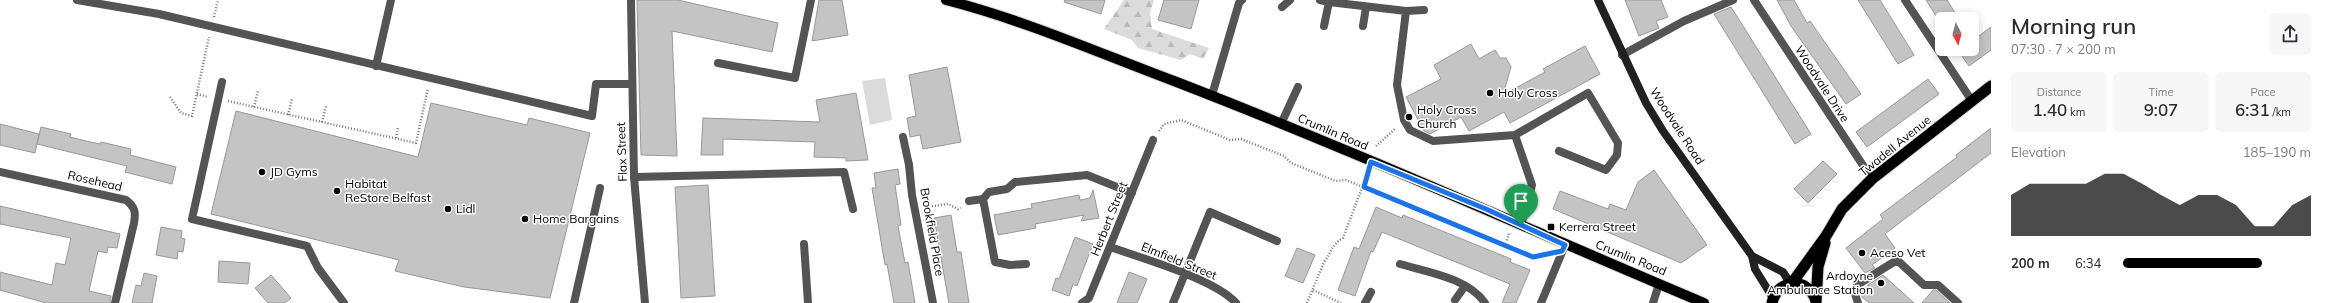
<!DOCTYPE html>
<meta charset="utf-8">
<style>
:root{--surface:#fff;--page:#f7f7f7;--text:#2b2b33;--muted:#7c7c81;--accent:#000}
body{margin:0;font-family:Mulish,sans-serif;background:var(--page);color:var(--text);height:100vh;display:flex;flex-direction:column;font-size:15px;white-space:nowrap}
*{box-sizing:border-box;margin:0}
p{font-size:13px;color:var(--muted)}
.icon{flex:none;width:22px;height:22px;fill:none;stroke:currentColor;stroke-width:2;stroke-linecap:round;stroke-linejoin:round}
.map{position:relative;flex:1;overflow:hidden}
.details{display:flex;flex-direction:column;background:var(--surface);width:340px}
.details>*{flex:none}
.needle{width:26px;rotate:174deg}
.buttons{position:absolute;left:1935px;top:12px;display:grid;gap:8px}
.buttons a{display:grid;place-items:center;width:44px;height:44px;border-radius:6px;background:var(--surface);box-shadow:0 2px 10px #0003;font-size:20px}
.pin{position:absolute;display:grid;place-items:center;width:34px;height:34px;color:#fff;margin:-41px -17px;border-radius:50% 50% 50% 0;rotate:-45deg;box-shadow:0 0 4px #0007}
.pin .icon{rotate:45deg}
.round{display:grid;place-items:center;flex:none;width:42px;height:42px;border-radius:6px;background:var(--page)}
.summary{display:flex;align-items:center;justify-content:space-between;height:68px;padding:0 20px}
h1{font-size:22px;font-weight:600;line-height:30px}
.metrics{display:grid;grid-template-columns:repeat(3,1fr);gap:6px;height:68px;padding:4px 20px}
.metrics div{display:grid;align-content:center;border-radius:6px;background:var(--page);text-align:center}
.metrics b{font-size:17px;font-weight:600}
.metrics small{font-size:11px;font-weight:400}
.metrics p{font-size:11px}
.chart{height:112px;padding:8px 20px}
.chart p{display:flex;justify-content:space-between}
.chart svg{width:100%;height:72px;margin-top:4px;fill:var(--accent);opacity:.7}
ul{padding:0 20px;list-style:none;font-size:13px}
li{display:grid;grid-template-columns:64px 48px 1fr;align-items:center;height:30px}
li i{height:10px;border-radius:5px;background:var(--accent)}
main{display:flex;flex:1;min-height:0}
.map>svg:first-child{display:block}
</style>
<main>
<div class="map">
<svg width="1991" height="303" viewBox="0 0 1991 303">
<defs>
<pattern id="forest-firs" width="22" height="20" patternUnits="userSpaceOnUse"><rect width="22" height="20" fill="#dbdbdb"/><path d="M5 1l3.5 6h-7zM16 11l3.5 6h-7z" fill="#bababa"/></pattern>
</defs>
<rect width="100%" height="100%" fill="#fff"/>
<!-- forest -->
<path fill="url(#forest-firs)" d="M1124,0H1154L1150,12L1152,29L1209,48L1203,59L1190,54L1181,60L1138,48L1132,40L1104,29Z"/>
<!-- pitch -->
<path fill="#dbdbdb" d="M885,78L892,120L870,125L862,81Z"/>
<!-- building -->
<path fill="#c4c4c4" stroke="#989898" d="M637,0H678L778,23L772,52L672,31L677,156L641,155Z
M819,0H842L848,35L812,41Z
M1065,0H1105L1101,14L1064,2Z
M1164,0H1199L1191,29L1158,20Z
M1625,0H1661L1668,17L1656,21L1659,28L1639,36Z
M1777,0H1794L1807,23L1810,21L1861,94L1846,104L1791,26Z
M1858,0H1880L1914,55L1898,64Z
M1926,0H1947L1959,19H1938Z
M1731,7L1811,134L1795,144L1714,14Z
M1991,27V50L1969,66L1957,49H1972V41Z
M1471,44L1479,59L1495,50L1500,58H1506L1511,67L1503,95L1545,72L1543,69L1585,46L1600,74L1510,123L1504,112L1469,131L1461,117L1430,134L1424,131L1406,97L1441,79L1434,65Z
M947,67L961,142L923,149L920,135L910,137L907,118L916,116L909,75Z
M1928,79L1939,94L1867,147L1856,132Z
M856,93L868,160L846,161V158L814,157L815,142L723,139V155H701L703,118L820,122L816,100Z
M431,103L527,125L529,118L590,133L550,298L464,287L395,271L399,260L211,214L236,111L418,157Z
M0,124L39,134L35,153L0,145Z
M41,127L71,134L70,137L86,141L100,144L101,142L131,149L130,155L176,167L172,184L125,172L127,166L37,144Z
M1991,128V153L1885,234L1895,248L1872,265L1875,268L1865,273L1846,248L1883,219L1880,215L1957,157L1956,155Z
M1823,161L1837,174L1808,203L1794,189Z
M898,169L900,184L895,185L901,225L898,226L905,263L908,262L915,303H894L887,264L885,265L872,188H876L874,173Z
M1654,170L1707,245L1681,263L1553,209L1560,191L1608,209L1610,204L1626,210L1638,182Z
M708,185L715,296L681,298L675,187Z
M1093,190L1099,218L1081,221L1084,215L1035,224L1036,228L998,235L994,215L1032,208L1031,204L1079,195L1080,200L1090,198Z
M0,206L120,234L117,248L108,247L107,253L98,251L89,291L111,296L110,303H46L0,290V272L52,285L56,263L65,265L71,238L0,224Z
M1376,207L1402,218L1403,215L1511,259L1510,262L1530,270L1516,303H1502L1510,284L1382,232L1373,252L1371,251L1355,296L1338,290L1354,247L1359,249Z
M951,215L957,252H961L969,303H949L934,218Z
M161,227L182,231L181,238L185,239L183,252L178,251L177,259L156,255Z
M1075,237L1093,244L1077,286L1073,284L1069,296L1052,290L1056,278L1059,279Z
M1297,248L1315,255L1303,283L1285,276Z
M219,261L250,263L248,284L218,282Z
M1129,272L1147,279L1143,289L1137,303H1117Z
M144,273L157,276L152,303H132L136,285L141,286Z
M271,275L291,298L285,303H268L255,288Z
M1883,275L1914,303H1869L1862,297L1861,292L1868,285Z
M1933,290H1936L1950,303H1922Z"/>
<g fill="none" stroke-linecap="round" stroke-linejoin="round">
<!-- primary casing -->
<g stroke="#dbdbdb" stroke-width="12">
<path id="primary" d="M946,0C1024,20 1099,53 1174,81C1353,150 1528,229 1704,303"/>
</g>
<!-- trunk casing -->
<g stroke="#dbdbdb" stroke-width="13">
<path id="trunk" d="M1792,283L1826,236L1842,209L1872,179L1991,86
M1816,302L1818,267L1825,243
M1772,303C1777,278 1809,277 1816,301"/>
</g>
<!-- path -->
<path stroke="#767676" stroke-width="2.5" stroke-dasharray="1 2" stroke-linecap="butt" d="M214,17L218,0
M197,94L208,97
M170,97L181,113L192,116L209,37
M228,101L416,143L428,88
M254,107L258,91
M288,115L292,99
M322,122L326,106
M1159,131L1164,124L1181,120L1230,140L1241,139L1284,156L1291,163L1336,181L1346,180L1533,257L1550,253
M396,138L398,128
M1376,146L1396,128
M926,207L948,204L958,209L961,208
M1505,246L1509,233
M1313,290L1341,303
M1307,303L1324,262C1332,252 1331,245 1343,238L1368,172"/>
<!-- service -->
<path stroke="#545454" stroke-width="8" d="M77,0L159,14L592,116L596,84H632
M1320,0L1329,2
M1282,7L1290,0
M1406,11L1397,85L1404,120L1410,130L1433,141L1515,135L1532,185L1521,225
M1324,26L1329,2L1406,11L1424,10
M1363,26L1366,7
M718,63L795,78L811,0
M376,66L391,0
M222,82L192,219L307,246L318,268L344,303
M1212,95L1239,3L1242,0
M1281,124L1298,87
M1515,135L1588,93L1618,143L1617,155L1606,170L1559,151
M903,137L909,165
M634,177L844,172L853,209
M574,303L600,188
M1858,303L1855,294L1857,285L1897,260L1924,285H1938L1958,303"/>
<!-- minor -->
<path stroke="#545454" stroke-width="8" d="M631,0L634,177L645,303
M1754,0L1872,179
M1905,0L1972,101
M1622,55L1684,21L1733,0
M909,165L912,195L933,303
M0,172L126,200C135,207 136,212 134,223L115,303
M983,199L995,262L1010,265L1026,264
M969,201L983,199L989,192L1007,189L1015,182L1087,175L1132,193
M804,244L808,303
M1110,247C1141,258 1215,279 1236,303
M1400,264C1427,272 1468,278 1485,303
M1455,300L1465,286
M1082,303L1089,298L1153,140
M1173,303L1210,212L1277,241
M1365,303L1371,292
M1541,303L1565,245
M1653,303L1659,284"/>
<!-- secondary -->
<path stroke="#212121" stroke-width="8" d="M1598,0L1646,103L1663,131L1752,256L1755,269L1773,298
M1752,256L1783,272L1790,283"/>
<!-- primary -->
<use href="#primary" stroke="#000" stroke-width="10"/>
<!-- trunk -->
<use href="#trunk" stroke="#000" stroke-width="11"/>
</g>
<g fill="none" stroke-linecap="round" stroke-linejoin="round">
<!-- route casing -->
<g stroke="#fff" stroke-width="8">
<path id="route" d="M1371,162L1486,209L1565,245L1562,251L1533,257L1364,187Z"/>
</g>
<!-- route -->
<use href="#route" stroke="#1a73e8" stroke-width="5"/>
</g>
<!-- markers -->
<g fill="#000" stroke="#fff" stroke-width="1.5">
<circle cx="1490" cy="93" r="4"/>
<circle cx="1409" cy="117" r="4"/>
<circle cx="262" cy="172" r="4"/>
<circle cx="337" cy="191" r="4"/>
<circle cx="448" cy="209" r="4"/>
<circle cx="525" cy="219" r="4"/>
<rect x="1547" y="223" width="8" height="8" rx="2"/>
<circle cx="1862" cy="253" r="4"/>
<circle cx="1881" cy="283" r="4"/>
</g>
<g text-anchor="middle" stroke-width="3" stroke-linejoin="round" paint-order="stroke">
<!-- street labels -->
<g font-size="12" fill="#000" stroke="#fff">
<text transform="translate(1822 84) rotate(57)" y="4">Woodvale Drive</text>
<text transform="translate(1677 126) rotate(57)" y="4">Woodvale Road</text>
<text transform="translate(1333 132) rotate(23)" y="4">Crumlin Road</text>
<text transform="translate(1895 146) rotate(-39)" y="4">Twadell Avenue</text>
<text transform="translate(622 152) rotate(-92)" y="4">Flax Street</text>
<text transform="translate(95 181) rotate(13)" y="4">Rosehead</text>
<text transform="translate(1109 219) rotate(-68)" y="4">Herbert Street</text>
<text transform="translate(932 232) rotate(80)" y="4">Brookfield Place</text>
<text transform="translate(1631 258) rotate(22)" y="4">Crumlin Road</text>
<text transform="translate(1179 261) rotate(22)" y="4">Elmfield Street</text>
</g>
<!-- poi labels -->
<g font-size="12" fill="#000" stroke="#fff" text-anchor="start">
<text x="1498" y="97">Holy Cross</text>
<text x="1417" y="114">Holy Cross<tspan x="1417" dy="14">Church</tspan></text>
<text x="270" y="176">JD Gyms</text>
<text x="345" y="188">Habitat<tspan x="345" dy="14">ReStore Belfast</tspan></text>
<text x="456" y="213">Lidl</text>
<text x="533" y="223">Home Bargains</text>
<text x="1559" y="231">Kerrera Street</text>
<text x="1870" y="257">Aceso Vet</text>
<text x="1873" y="280" text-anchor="end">Ardoyne<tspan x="1873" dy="14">Ambulance Station</tspan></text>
</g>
</g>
</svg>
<div class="buttons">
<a><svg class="needle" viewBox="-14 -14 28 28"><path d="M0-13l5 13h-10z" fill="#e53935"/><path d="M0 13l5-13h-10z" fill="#7c7c81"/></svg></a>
</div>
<div class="pin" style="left:1521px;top:225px;background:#1e9e55"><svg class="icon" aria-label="arrive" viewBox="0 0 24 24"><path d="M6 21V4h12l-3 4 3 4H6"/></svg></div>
</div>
<section class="details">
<div class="summary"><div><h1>Morning run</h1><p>07:30 · 7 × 200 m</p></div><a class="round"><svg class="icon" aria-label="share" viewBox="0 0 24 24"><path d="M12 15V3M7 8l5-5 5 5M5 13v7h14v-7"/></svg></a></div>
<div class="metrics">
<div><p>Distance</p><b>1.40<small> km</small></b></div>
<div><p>Time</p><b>9:07</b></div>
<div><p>Pace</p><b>6:31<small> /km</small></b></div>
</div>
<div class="chart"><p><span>Elevation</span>185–190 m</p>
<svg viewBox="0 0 160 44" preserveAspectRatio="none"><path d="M0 44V19L10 12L20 12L30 12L40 12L50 6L60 6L70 12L80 19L90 25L100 19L110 19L120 25L130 38L140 38L150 25L160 19V44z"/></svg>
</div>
<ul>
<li><b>200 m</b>6:34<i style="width:74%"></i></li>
</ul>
</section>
</main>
